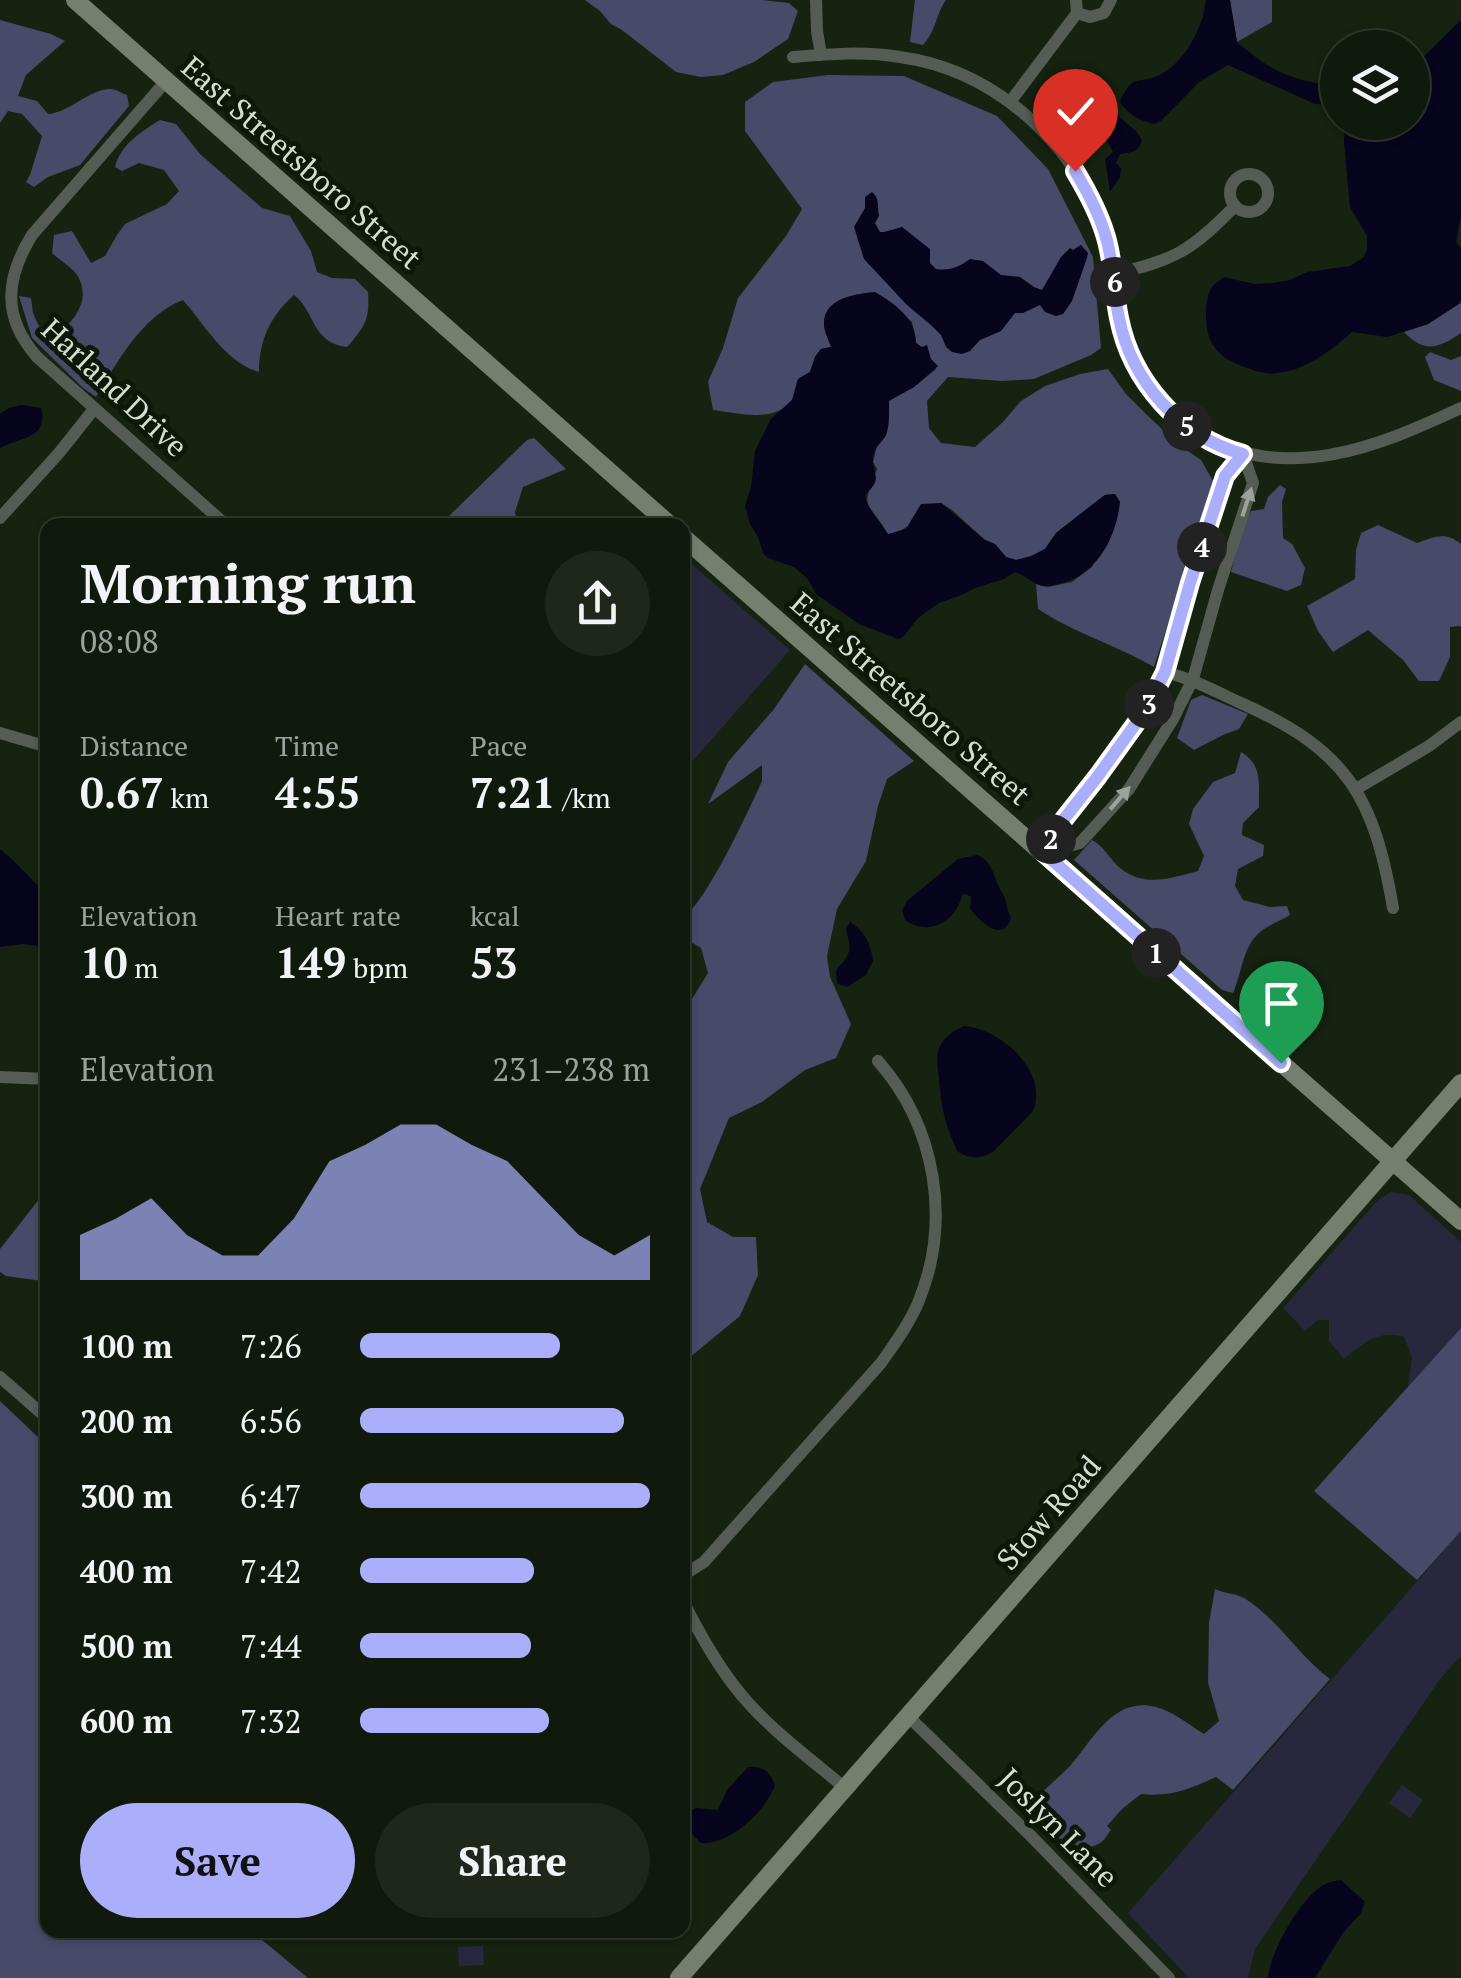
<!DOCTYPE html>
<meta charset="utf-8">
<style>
:root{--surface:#101a0c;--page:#1e271a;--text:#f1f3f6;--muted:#9ca19d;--line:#30382d;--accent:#abaffb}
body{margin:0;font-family:"PT Serif",serif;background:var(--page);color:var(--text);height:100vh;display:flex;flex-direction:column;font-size:38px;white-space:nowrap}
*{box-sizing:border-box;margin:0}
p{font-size:32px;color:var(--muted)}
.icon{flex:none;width:55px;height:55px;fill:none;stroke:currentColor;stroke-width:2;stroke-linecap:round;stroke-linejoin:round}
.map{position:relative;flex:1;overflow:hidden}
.details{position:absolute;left:40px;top:518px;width:650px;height:1420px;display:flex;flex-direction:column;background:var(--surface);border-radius:20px;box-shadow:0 2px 8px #0004,0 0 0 2px var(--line)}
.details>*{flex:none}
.tools{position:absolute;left:1320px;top:30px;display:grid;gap:20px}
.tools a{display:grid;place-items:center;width:110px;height:110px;border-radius:50%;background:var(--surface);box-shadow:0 2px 8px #0004,0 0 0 2px var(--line);font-size:50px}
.pin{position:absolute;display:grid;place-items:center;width:85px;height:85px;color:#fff;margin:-102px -42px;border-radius:50% 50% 50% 0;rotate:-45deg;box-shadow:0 0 10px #0007}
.pin .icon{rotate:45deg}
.km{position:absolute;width:50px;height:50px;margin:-25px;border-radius:50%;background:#222;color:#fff;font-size:28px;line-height:50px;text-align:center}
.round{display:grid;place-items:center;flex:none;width:105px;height:105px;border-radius:52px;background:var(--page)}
.headline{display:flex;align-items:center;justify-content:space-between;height:170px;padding:0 40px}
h1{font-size:55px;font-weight:800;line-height:75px}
.metrics{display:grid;grid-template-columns:repeat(3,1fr);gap:15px;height:170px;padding:10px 40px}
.metrics div{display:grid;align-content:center}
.metrics b{font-size:42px;font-weight:800}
.metrics small{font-size:28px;font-weight:400}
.metrics p{font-size:28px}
.chart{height:280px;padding:20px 40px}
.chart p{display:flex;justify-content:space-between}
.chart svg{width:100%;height:180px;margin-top:10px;fill:var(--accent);opacity:.7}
.cta{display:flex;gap:20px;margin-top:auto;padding:20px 40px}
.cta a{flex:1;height:115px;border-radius:60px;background:var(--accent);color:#111;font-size:40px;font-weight:800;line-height:115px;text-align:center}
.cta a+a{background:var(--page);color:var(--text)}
ul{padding:0 40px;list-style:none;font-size:32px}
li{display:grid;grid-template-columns:160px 120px 1fr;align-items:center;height:75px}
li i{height:25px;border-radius:12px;background:var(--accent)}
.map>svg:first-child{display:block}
</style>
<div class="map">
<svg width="1461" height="1978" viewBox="0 0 1461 1978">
<rect width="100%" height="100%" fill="#162310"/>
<!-- green -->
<path fill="#27283e" d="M686,559L790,650L690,764L682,757V563Z
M1391,1192L1409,1195L1461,1242V1328L1408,1387L1412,1358L1404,1337C1379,1329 1362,1344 1344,1359L1329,1341V1320H1318L1305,1331L1283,1308L1378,1200Z
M1461,1531V1656L1440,1679L1255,1949L1248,1978H1189L1128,1913Z
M1402,1785L1423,1800L1410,1818L1389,1803Z
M483,1946L484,1965L459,1966L458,1947Z"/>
<!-- forest -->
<path fill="#474a68" d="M585,0H762L789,3L798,11L788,39L754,62L723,75L701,77L676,72L622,30L611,24L600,11Z
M915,0H946C935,16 937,29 923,45L910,42Z
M1230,0H1272V22L1237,42Z
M0,20L51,34L65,41L26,75L18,96L37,101L48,114C71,112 89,89 110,89C116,89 121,93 127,95L129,106L80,165L48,177L34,187L26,182L30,175L42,136L22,114L8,111L0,123Z
M828,75L904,76L997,116L1048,169L1093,257L1101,348L1091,355L1034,379L1002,381L948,377L927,401L929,428L941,443L975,447L1002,423L1021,401L1045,386L1080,374L1108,369L1126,394L1147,415L1179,445L1201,460L1213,481L1210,494L1154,667C1116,645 1074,633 1038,609L1036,584L1048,587L1072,582L1092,567L1120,502L1115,494L1105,495L1097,501L1056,533L1045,549L1031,557L1016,560L1006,557L995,544L985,540L952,510L941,503C924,514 908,530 888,535C868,497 859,515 877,469L873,462L877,446L886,435L889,400L914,387L936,369L931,359L916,343L912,322L886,299L874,292C856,294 823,298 824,324C824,332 829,341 831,347L821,349L815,357L810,372L798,379C795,386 796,395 791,402C772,423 738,413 713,410L708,382L723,348L738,298L786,236L802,209L745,131V102L773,82Z
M160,120L176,124L200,154L262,208L290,216L311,251L317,272L332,278L355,279L368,292C370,319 365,327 347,347C311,343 315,310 294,295C270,316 259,341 259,372C225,362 205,325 183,300C142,316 118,361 96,397L83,388L32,338L19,296L31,298L33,313L47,344C67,327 95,304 77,275C72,267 59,260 52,253L54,235L72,231L91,263L105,256L117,235L125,224L167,204L179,191L164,170L139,163L122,171L115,167C120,145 142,131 160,120Z
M1461,303V333C1438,349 1424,353 1404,332L1428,324Z
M1430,352L1451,360L1461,356V391L1434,380L1425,357Z
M534,438L566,469L523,487L515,512L518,525H447L450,515L527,440Z
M1280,485L1286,489L1282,502L1283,538L1292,544L1305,568L1301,585L1287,591L1231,572L1244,523L1251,511L1264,509L1268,497Z
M1378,525L1417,543C1434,537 1446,531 1461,544V626L1450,627V657L1439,681H1419L1403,660L1368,630L1333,652L1318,631L1307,606L1355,579L1356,550L1361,533Z
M805,664L914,761L887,779L878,806L866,861L837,909L827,956L830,977L851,1024L836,1058L805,1070L762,1102L729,1118L700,1189L707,1222L733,1237H756L758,1275L740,1316L683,1363V1008L692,999L708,973L701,948L683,937V917C705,905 750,808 762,781V765L708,804L728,762L774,709Z
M1202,695L1248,714L1239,729L1223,735L1194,750L1177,738L1191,700Z
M1241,752C1264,766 1258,785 1259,807L1243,823L1242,835L1264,845L1263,856L1238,869L1235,886L1243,900L1270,907L1287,906L1290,915C1281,921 1268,925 1260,932C1242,947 1242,974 1233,993L1222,990L1074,860L1092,840C1105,847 1109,859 1120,868C1144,888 1172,878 1198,871L1204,856L1189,824L1193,809L1213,782L1235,773Z
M44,1193H48L47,1292L42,1281L6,1276L0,1272V1249Z
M1461,1328V1531L1417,1580L1314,1491Z
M0,1401L38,1437L47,1438L48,1680L41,1703L48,1753V1930H258L255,1934L308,1978H0Z
M1215,1589C1225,1594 1235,1593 1244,1598C1278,1619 1299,1656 1330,1679L1233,1790L1216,1777C1189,1789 1172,1797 1141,1794L1122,1809L1107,1826L1111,1830C1107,1835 1105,1840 1100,1843C1072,1860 1032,1832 1029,1804C1043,1791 1057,1779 1070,1766C1093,1740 1113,1696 1156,1707C1173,1711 1189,1725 1204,1734L1219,1721L1208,1682L1209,1623Z"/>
<!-- water -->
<path fill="#06051d" d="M1206,0H1230L1237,42C1272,72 1292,81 1337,86V110L1332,105L1315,104L1228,65L1199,82L1162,120L1154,124C1141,121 1127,114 1120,102C1132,71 1141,86 1163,73C1186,60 1204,25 1206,0Z
M1461,20V216L1456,242L1461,248V300L1458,304L1428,324L1387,337L1352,332C1330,351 1307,370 1277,373C1267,375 1257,371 1247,368C1216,357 1205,343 1206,310C1207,303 1207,293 1212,287C1215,283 1220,281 1224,277L1254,284L1273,283L1290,280L1307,272L1350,266L1364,257L1367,249V236L1350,207L1344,142L1345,123L1412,122L1413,67Z
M1111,110L1136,131L1142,140C1138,153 1132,152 1120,154L1116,163L1121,168L1120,177L1110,192L1105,159L1113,152L1100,128L1104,118Z
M872,192C880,198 877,207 879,216L875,223L880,232H884L902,227L930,249V263L936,269C950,271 959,267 970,259L983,261L1001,275L1020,277L1034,287L1042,290L1061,257L1070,248L1073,250L1081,245L1088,253L1087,258L1072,301L1063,314L1056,316L1045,312L1040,305L1023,313H1015L1001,331L980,340L970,351L962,354L952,352L946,347L941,335L932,326L907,305L864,259L854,227L865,208V197Z
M875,292C895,304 916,318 916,343L922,347L927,345L931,359L938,366L914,387L889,401C889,411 890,425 886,435C882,443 874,447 873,457C872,476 884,477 865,495C867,509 880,521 888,534L906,529L921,504L941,503L985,540L995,544L1006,557L1016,560L1031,556L1045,549L1056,533L1097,501L1105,495L1115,494L1120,502C1116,539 1096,576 1058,584C1053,585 1049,587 1043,586C1034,585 1025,575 1015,572L1004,579L975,588L964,594L939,603L918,618L903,637L898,639L859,624L816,594L807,578L794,567L768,558L763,553L758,537L750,524L745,506L751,487L755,451L771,419L792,400L798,379L810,372L815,357L821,349L831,347C829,340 824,331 824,324C824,298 856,294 875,292Z
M21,405L41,408C49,438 22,437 0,448V414L9,408Z
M0,849C18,863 31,880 47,895V947L23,944L0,947Z
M977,855C992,861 993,874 999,887C1002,894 1005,895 1006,902C1007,907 1008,912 1011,917C1004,945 979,921 970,908L971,897L966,894L962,895C956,922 929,937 905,920L902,910L907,901L958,859Z
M850,922C865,931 871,944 873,961L866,975L847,987L838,984C832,963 842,969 848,954C852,947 847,936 846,929Z
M964,1026C1001,1029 1049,1071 1033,1111L995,1150C984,1159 969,1160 957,1151C947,1128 942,1113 940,1088C937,1058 930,1042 964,1026Z
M748,1767C762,1765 771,1772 775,1786C764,1812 730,1845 701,1843L689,1831L685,1821L690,1811L696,1808L718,1810L727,1790Z
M1341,1880L1365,1902L1361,1913L1343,1933L1315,1978H1268C1270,1953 1298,1903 1319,1888C1325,1883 1333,1881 1341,1880Z"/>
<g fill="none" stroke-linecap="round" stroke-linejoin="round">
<!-- street -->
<path stroke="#555c53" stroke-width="12" d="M816,0L817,31L821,55
M1077,13L1090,17L1104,13L1111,0
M793,57C828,54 865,51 900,57C994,70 1073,141 1104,230C1118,268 1112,311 1128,349C1143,385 1167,414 1201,434C1285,485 1380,446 1461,408
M166,81L32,235C5,279 2,317 37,357L226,525
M1010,102L1077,13L1076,0
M1230 193a19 19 0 1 1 38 0a19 19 0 1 1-38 0Z
M1114,274C1175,260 1191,251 1235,206
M0,518L59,453L94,409
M1165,672C1193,679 1217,692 1243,704C1348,751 1374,797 1393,908
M0,733L48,747
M1356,789L1429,746L1461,722
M1044,853L1080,843L1129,789L1173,719L1193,679L1218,590L1253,483L1243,454
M1044,853L1057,828L1098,776L1147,708L1165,672L1190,583L1225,476L1243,454
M0,1077L48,1079
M0,1377L48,1419
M682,1576L704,1562L881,1363C895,1343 909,1324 918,1303C952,1221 936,1127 878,1061
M682,1599C697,1629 714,1660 735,1687C765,1726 807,1756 845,1788
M908,1716L1031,1836L1169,1978"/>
<!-- secondary -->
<path stroke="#747f70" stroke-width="18" d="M75,0L670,525
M682,536L1461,1221
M679,1978L1461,1083"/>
</g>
<!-- one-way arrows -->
<defs><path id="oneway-solid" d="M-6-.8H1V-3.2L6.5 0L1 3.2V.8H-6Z" transform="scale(2.5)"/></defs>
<g fill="#9ba499">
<use href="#oneway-solid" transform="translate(1247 502) rotate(-72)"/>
<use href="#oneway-solid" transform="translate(1120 798) rotate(-49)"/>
</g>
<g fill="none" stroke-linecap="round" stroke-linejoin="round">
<!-- route casing -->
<g stroke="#fff" stroke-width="20">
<path id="route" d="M1075,171C1087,191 1098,211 1105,234C1114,261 1113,290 1119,318C1131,380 1180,437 1243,454L1225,476L1190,583L1165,672L1147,708L1098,776L1057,828L1044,853L1281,1063"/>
</g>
<!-- route -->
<use href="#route" stroke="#abaffb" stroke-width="12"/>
</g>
<g text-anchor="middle" stroke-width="10" stroke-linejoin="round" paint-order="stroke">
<!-- street labels -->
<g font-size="30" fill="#d5ded2" stroke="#0d1908">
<text transform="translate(301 163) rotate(41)" y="10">East Streetsboro Street</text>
<text transform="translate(114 388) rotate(43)" y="10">Harland Drive</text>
<text transform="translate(910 699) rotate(41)" y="10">East Streetsboro Street</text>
<text transform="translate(1049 1513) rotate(-49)" y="10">Stow Road</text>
<text transform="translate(1058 1828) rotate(45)" y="10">Joslyn Lane</text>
</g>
</g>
</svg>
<div class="tools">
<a><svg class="icon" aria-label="layers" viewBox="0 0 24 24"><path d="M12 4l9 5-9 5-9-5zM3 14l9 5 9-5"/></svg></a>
</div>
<div class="pin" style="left:1281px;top:1063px;background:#1e9e55"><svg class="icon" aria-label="arrive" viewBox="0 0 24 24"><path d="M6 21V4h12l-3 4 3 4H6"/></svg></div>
<div class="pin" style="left:1075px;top:171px;background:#d93025"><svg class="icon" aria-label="check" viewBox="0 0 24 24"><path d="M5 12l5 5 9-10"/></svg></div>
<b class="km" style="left:1156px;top:953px">1</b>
<b class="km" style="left:1051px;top:839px">2</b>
<b class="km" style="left:1149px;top:704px">3</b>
<b class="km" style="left:1202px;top:547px">4</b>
<b class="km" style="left:1187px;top:426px">5</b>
<b class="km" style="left:1115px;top:282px">6</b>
<section class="details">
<div class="headline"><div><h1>Morning run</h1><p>08:08</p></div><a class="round"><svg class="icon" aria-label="share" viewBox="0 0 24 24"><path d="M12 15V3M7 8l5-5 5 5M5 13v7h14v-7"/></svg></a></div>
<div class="metrics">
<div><p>Distance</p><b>0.67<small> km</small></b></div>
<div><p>Time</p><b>4:55</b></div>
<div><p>Pace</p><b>7:21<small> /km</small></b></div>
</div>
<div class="metrics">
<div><p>Elevation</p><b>10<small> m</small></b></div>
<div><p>Heart rate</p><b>149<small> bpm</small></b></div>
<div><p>kcal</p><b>53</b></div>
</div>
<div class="chart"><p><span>Elevation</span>231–238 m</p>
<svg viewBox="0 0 160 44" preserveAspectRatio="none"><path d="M0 44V33L10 29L20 24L30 33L40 38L50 38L60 29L70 15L80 11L90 6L100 6L110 11L120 15L130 24L140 33L150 38L160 33V44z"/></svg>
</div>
<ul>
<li><b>100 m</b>7:26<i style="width:69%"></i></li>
<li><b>200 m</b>6:56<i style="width:91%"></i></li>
<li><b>300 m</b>6:47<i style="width:100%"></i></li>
<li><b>400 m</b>7:42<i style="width:60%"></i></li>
<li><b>500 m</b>7:44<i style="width:59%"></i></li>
<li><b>600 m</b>7:32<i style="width:65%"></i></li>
</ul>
<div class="cta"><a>Save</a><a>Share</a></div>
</section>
</div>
